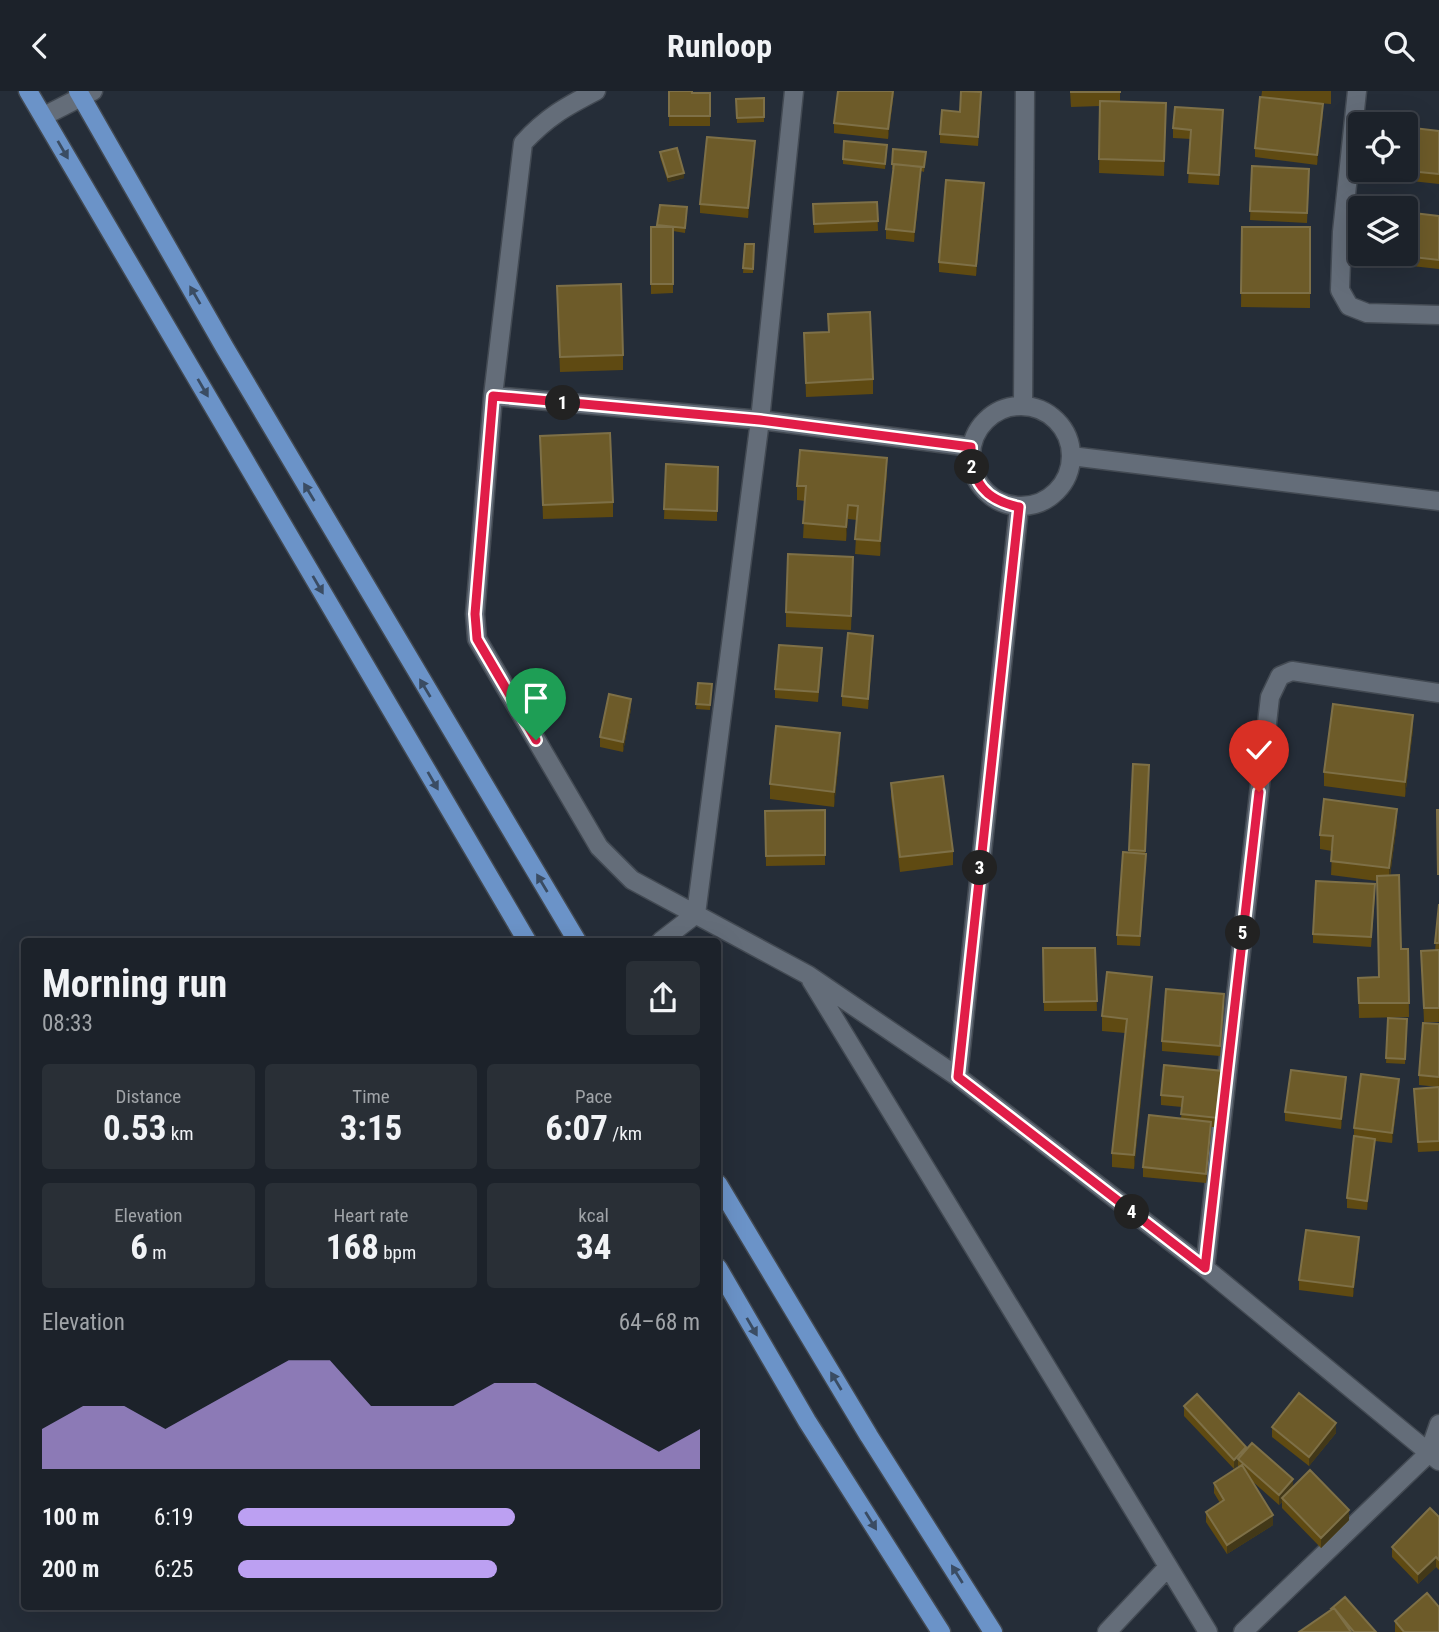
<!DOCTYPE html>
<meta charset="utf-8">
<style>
:root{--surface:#1c222a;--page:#292f36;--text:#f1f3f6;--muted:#a0a4a8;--line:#3a3f47;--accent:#bca0f2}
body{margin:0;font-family:"Roboto Condensed",sans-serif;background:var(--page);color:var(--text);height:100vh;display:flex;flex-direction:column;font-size:26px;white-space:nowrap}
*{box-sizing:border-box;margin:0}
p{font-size:23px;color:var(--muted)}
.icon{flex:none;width:38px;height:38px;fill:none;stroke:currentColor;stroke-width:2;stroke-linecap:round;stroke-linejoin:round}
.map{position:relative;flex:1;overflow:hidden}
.drawer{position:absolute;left:21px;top:847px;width:700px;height:672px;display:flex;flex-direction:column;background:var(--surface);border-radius:7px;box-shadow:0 7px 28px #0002,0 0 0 2px var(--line)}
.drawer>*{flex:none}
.buttons{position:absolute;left:1348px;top:21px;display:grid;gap:14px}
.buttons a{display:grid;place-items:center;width:70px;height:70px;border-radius:7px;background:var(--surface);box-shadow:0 7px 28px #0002,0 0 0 2px var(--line);font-size:35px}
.pin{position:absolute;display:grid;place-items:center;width:60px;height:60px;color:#fff;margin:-72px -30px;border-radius:50% 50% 50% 0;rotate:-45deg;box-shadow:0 0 7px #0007}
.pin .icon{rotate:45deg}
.km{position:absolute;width:35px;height:35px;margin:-18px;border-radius:50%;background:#222;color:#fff;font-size:19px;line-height:35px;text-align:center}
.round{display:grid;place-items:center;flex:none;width:74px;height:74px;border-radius:7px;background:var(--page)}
.headline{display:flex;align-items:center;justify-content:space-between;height:119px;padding:0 21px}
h1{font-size:38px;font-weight:700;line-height:52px}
.metrics{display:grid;grid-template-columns:repeat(3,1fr);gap:10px;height:119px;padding:7px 21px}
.metrics div{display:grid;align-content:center;border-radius:7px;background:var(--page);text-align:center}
.metrics b{font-size:35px;font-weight:700}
.metrics small{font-size:19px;font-weight:400}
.metrics p{font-size:19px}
.chart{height:196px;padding:14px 21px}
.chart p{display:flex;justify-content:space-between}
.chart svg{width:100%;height:126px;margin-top:7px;fill:var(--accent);opacity:.7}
ul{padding:0 21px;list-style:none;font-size:23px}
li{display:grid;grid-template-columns:112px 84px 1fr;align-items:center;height:52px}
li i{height:18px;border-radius:9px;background:var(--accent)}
header{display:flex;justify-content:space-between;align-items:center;height:91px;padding:0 21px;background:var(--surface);font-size:32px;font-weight:700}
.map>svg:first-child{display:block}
</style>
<header><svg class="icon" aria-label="back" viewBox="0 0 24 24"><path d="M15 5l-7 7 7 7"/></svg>Runloop<svg class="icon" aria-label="search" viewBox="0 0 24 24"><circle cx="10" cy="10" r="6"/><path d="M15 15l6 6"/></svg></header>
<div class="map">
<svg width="1439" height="1541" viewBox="0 0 1439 1541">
<rect width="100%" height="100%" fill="#252d38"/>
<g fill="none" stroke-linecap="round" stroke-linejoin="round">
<!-- minor casing -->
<g stroke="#434a53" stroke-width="21">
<path id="minor" d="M596,0C565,16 547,26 523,52L493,305L475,523L477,548L599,756L632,789L808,884L958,986L1205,1177L1439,1370
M1357,0L1342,141L1340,199L1349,215L1367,222L1439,224
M44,25L93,0
M493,305L760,329L971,356
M971 365a50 50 0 1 1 100 0a50 50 0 1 1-100 0Z
M1023,315L1025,0
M1071,365L1439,410
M661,850L696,823L760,329L794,0
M811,889L1208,1541
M958,986L1019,416
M1205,1177L1270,606L1280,585L1292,580L1439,602
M1107,1541L1168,1476
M1243,1541L1429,1362L1439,1333"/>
</g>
<!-- major casing -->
<g stroke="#434a53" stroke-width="21">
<path id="major" d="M28,0L527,850
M78,0L225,257L577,850
M718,1093L869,1345L993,1541
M718,1177L807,1330L941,1541"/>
</g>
<!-- minor -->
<use href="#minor" stroke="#646d79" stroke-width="18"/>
<!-- major -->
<use href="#major" stroke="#6b93c8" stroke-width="18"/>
</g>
<!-- wall -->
<path fill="#5f4a12" d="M669,0L710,2V35H669Z
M838,0H894L888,48L834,42V32Z
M1070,0H1120V11L1166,12L1164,85L1099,82L1100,15L1071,16Z
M1262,0H1331V13L1317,12L1323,23L1317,74L1255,66V57Z
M764,7V31L737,32L736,8Z
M981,11L978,55L940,52V43L960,21Z
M1223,29L1219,94L1188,92L1191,48L1173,47V37Z
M1439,40V93L1393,88V79H1405Z
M893,58L926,61L924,81L921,80L914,151L886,148V138L894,78H892Z
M887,59L885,78L843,73V68Z
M755,60L748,127L700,122V113Z
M660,61L684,87L668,91L660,66Z
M1252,75L1309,87L1307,132L1250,129Z
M984,102L976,185L939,181V171Z
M877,111L878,140L814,142L813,113Z
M660,114L687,121L685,142L673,140V202L651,203V136H657Z
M1439,125V178L1384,172V163Z
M1242,136H1310V217L1241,216Z
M745,153H754L753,182H743Z
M557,209L623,264V279L560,281Z
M804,242L873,288V303L806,306Z
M540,345L613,411V426L543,428Z
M666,373L718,376L717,430L664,428Z
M887,381L880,465L855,463L857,429L848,428L846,450L803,447L805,410L797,409V395Z
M853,481L851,539L786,536V521Z
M873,555L868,618L842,615V605Z
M822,567L818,611L775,607V598Z
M698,592L712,593L710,619L696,618Z
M631,618L623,661L600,656V646Z
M1413,638L1405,706L1324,695V681Z
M840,657L834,716L770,708V693Z
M1133,673L1149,684L1145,763L1146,773L1140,855L1117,854V844L1129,762Z
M891,692L953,760V774L900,781L891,706Z
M825,719V774L766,775L765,720Z
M1397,732L1390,785L1401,858H1408L1409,926L1359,927L1358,887L1379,886L1377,790L1331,784L1332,760L1320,758V744Z
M1375,803L1371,856L1313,852V843Z
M1439,813V931H1424L1421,860H1435Z
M1043,857H1095L1097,920H1044Z
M1152,900L1134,1078L1112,1076V1062L1125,942L1102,940V925Z
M1224,912L1220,965L1162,960V950Z
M1388,927L1407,928L1405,973L1386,972Z
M1439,933V996L1419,994V984Z
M1223,990L1218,1036H1211L1206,1092L1143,1086V1076L1181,1028L1182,1016L1161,1014V1004Z
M1346,995L1341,1038L1285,1030V1021Z
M1439,996V1060L1418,1061L1414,998Z
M1399,998L1392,1052L1375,1050L1367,1119L1347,1117V1107L1354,1047V1037Z
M1359,1156L1353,1206L1299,1199V1189Z
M1184,1315L1246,1359L1293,1396L1349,1429L1321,1457L1282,1417V1411L1279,1414L1252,1390L1273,1434L1227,1463L1206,1431V1421L1220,1412L1214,1402V1392L1238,1377V1374L1234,1378L1184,1325Z
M1272,1336L1336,1342L1309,1375L1272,1346Z
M1439,1426V1479L1436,1476L1418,1493L1392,1466V1456Z
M1395,1530L1439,1541H1395Z"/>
<!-- shaded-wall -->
<path fill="#423818" d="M893,0H894L888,48V38Z
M1323,13V23L1317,74V64Z
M755,50V60L748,127V117Z
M921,76V86L914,151V141Z
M684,82V87L668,91V86Z
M984,92V102L976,185V175Z
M887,367V381L880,465V450Z
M848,414V428L846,450V436Z
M873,545V555L868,618V608Z
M631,608V618L623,661V651Z
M1413,624V638L1405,706V691Z
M840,642V657L834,716V701Z
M1397,718V732L1389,792V777Z
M1152,886V900L1134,1078V1064Z
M1223,980V990L1218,1036V1027Z
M1346,986V995L1341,1038V1028Z
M1399,988V998L1392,1052V1042Z
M1211,1031V1041L1206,1092V1083Z
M1375,1048V1057L1367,1119V1110Z
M1359,1146V1156L1353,1206V1196Z
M1336,1332V1342L1309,1375V1366Z
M1246,1356V1366L1238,1368V1374L1234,1378V1369Z
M1293,1388V1397L1282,1407V1411L1279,1414V1404Z
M1349,1419V1429L1321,1457V1447Z
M1273,1424V1434L1227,1463V1454Z
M1436,1466V1476L1418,1493V1483Z"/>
<!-- building -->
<path fill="#6d5b29" stroke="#7e7047" stroke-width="2" d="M669,0H692V2H710V25H669Z
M838,0H893L888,38L834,32Z
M961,0L981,1L978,46L940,43L942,19L960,21Z
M1071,0H1120V1H1071Z
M1260,6L1323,13L1317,64L1255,57Z
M764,7V26L737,27L736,8Z
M1100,10L1166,12L1164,70L1099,68Z
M1175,16L1223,19L1219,84L1188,82L1191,39L1173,37Z
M1405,36L1439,40V83L1399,79H1405Z
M707,46L755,50L748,117L700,113Z
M844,50L887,54L885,73L843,68Z
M677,57L684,82L668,86L660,61Z
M893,58L926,61L924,76L892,73Z
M894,73L921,76L914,141L886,138Z
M1252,75L1309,78L1307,122L1250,120Z
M946,89L984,92L976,175L939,171Z
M877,111L878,130L814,133L813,113Z
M660,114L687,116L685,137L657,134Z
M1405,121L1439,125V169L1387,163H1405Z
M651,136H673V193H651Z
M1242,136H1310V202H1241Z
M745,153H754L753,178L743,177Z
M621,193L623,264L560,266L557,195Z
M870,221L873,288L806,292L804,242L829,241L828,223Z
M610,342L613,411L543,414L540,345Z
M800,359L887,367L880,450L855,448L858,415L848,414L846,436L803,432L806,395H797Z
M666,373L718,376L717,420L664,418Z
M788,463L853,466L851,525L786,521Z
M848,542L873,545L868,608L842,605Z
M779,554L822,557L818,601L775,598Z
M698,592L712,593L710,614L696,613Z
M609,603L631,608L623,651L600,646Z
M1333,613L1413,624L1405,691L1324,681Z
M776,635L840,642L834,701L770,693Z
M1133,673L1149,674L1145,760L1129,759Z
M943,685L953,760L900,766L891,692Z
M1324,708L1397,718L1389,777L1331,770L1333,745L1320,744Z
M825,719V764L766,765L765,720Z
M1437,719H1439V783H1438Z
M1123,761L1146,763L1140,845L1117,844Z
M1399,784L1401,858H1408L1409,912H1359L1358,887L1379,886L1377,785Z
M1316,790L1375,793L1371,846L1313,843Z
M1439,813V852H1435Z
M1043,857H1095L1097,910L1044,911Z
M1439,859V917H1424L1421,860Z
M1107,881L1152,886L1134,1064L1112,1062L1127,928L1102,925Z
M1166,898L1224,903L1220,955L1162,950Z
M1388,927L1407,928L1405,968L1386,967Z
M1423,932L1439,933V986L1419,984Z
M1164,974L1223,980L1218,1027L1181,1023L1183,1006L1161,1004Z
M1291,979L1346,986L1341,1028L1285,1021Z
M1361,983L1399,988L1392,1042L1354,1037Z
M1439,996V1050L1418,1051L1414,998Z
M1149,1024L1211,1031L1206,1083L1143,1076Z
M1354,1045L1375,1048L1367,1110L1347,1107Z
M1306,1139L1359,1146L1353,1196L1299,1189Z
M1299,1302L1336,1332L1309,1366L1272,1336Z
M1197,1303L1246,1356L1234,1369L1184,1315Z
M1252,1352L1293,1388L1279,1404L1238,1368Z
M1242,1374L1273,1424L1227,1454L1206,1421L1224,1409L1214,1392Z
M1310,1379L1349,1419L1321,1447L1282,1407Z
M1430,1417L1439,1426V1469L1436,1466L1418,1483L1392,1456Z
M1427,1502L1439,1516V1541H1404L1395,1530Z
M1345,1506L1376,1541H1354L1334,1517H1332Z
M1334,1517L1351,1541H1299Z"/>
<!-- one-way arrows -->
<defs><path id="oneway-solid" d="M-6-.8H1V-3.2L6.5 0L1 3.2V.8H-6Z" transform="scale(1.75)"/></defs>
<g fill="#3a4c63">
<use href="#oneway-solid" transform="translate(63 59) rotate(60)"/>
<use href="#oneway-solid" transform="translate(195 204) rotate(-120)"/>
<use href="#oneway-solid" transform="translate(203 297) rotate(60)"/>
<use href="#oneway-solid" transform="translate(309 401) rotate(-121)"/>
<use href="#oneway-solid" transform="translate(318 494) rotate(60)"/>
<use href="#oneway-solid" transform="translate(425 597) rotate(-121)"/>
<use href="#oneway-solid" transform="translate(433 690) rotate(60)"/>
<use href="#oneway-solid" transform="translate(542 792) rotate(-121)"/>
<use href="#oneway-solid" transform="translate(752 1236) rotate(60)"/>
<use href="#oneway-solid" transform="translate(836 1290) rotate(-121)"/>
<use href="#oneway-solid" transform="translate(871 1430) rotate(58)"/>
<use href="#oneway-solid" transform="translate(957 1483) rotate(-122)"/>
</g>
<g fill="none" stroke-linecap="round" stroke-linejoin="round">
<!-- route casing -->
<g stroke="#fff" stroke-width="14">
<path id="route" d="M536,649L477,548L475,523L493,305L760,329L971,356C971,391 985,409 1019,416L958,986L1205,1177L1259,701"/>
</g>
<!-- route -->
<use href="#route" stroke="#e11d48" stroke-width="9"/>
</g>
</svg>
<div class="buttons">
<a><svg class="icon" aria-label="locate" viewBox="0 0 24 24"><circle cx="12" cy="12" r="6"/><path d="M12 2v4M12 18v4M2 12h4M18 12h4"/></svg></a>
<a><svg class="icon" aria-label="layers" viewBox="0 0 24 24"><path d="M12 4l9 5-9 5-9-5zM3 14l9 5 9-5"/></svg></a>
</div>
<div class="pin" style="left:536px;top:649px;background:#1e9e55"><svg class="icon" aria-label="arrive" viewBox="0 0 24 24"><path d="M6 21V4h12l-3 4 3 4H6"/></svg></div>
<div class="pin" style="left:1259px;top:701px;background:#d93025"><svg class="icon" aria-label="check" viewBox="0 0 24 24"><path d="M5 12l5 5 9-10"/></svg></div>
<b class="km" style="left:563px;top:312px">1</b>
<b class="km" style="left:972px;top:376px">2</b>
<b class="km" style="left:980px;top:777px">3</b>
<b class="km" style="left:1132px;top:1121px">4</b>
<b class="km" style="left:1243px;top:842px">5</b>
<section class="drawer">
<div class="headline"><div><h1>Morning run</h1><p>08:33</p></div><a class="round"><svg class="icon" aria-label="share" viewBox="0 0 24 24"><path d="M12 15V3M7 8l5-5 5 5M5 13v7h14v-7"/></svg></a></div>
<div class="metrics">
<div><p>Distance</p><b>0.53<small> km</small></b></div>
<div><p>Time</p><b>3:15</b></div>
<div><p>Pace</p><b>6:07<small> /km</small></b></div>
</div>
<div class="metrics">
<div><p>Elevation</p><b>6<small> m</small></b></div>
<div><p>Heart rate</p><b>168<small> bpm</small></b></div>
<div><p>kcal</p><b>34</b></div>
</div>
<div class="chart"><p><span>Elevation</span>64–68 m</p>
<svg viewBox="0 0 160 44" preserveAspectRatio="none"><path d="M0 44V30L10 22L20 22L30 30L40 22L50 14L60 6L70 6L80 22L90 22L100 22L110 14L120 14L130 22L140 30L150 38L160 30V44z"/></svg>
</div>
<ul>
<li><b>100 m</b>6:19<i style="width:60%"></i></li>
<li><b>200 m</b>6:25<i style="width:56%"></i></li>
</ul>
</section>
</div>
